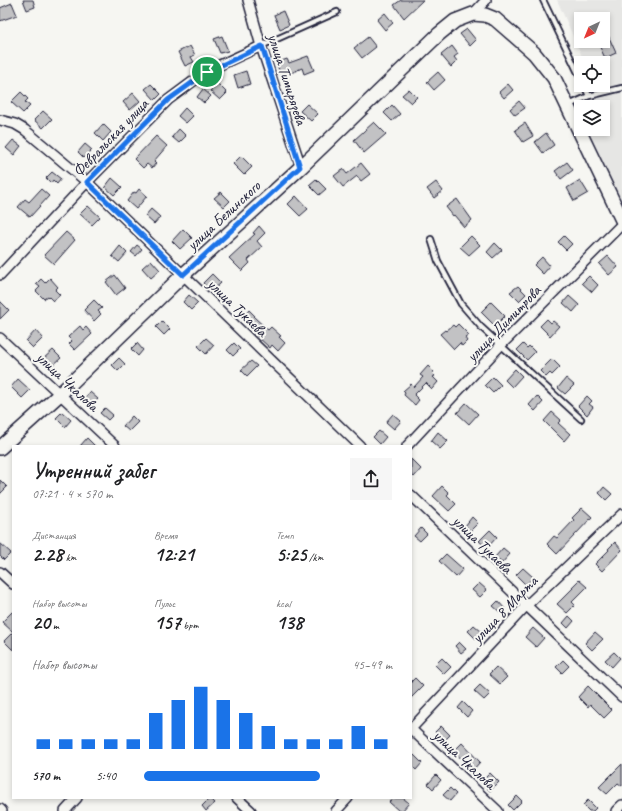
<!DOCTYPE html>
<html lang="ru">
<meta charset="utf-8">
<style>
:root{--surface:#fff;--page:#f6f6f6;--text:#202124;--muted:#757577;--accent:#1a73e8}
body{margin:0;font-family:Caveat,sans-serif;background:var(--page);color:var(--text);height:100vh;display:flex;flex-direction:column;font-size:15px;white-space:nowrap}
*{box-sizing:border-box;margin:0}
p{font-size:13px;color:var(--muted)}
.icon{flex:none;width:22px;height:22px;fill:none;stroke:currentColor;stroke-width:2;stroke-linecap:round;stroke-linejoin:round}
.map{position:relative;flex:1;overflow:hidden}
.drawer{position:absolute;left:12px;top:445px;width:400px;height:354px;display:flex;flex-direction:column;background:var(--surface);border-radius:0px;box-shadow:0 2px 6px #0003}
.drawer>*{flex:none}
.needle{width:26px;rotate:223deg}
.fabs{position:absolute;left:574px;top:12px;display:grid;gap:8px}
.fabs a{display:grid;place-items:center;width:36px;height:36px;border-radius:0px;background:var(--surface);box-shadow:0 2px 6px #0003;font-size:20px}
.pin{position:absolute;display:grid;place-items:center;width:34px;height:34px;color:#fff;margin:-17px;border:2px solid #fff;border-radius:50%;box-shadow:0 1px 4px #0007}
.round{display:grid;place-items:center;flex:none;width:42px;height:42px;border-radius:0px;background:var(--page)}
.summary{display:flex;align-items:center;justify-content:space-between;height:68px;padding:0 20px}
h1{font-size:22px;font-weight:800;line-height:30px}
.stats{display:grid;grid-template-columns:repeat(3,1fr);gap:6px;height:68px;padding:4px 20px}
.stats div{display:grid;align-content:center}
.stats b{font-size:20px;font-weight:800}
.stats small{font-size:11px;font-weight:400}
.stats p{font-size:11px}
.chart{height:112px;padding:8px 20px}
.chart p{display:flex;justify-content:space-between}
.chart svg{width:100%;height:72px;margin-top:4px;stroke:var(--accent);stroke-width:6}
ul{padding:0 20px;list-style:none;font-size:13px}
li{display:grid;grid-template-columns:64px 48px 1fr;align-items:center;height:30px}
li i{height:10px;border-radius:5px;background:var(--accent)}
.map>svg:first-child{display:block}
</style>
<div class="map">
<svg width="622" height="811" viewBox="0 0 622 811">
<rect width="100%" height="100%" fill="#f6f6f2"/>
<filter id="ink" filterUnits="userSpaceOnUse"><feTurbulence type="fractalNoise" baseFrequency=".025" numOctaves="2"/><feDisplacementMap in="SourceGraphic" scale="8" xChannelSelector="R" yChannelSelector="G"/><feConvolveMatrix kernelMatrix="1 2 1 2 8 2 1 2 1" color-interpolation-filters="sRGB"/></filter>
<g filter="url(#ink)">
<!-- built -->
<path fill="#e6e6e4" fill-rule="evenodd" d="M557,0H622V205L588,129H603V107H587L589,85H603V63H585ZM581,19H603V41H581Z"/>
<!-- building -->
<path fill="#c2c2c4" stroke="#22223b" d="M23,0H33L35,7L27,10Z
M401,0H423L404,18L394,5Z
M12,3L17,15L0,21V8Z
M283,11L289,25L280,29L274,15Z
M385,13L393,23L385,30L377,20Z
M603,24L616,53L605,58L597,41H603Z
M467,29L476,40L470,46L460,34Z
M222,36L228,51L220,53L214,39Z
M368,37L376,47L362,58L354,48Z
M190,46L195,55L191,57L194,62L185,66L178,52Z
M452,46L458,54L454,57L457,61L451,67L441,55Z
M308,56L314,70L304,74L302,68L282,77L276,63L287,59L289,63Z
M246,71L250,84L238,88L234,75Z
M438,72L445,80L434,90L427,82Z
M217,83L227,93L220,100L210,91Z
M151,84L161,94L155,100L145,89Z
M508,84L513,90L504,98L499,92Z
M203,89L211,96L204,103L197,97Z
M409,89L417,97L411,103L402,95Z
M21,92L28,99L25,102L30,106L23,113L11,102Z
M133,93L140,101L130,110L123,102Z
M519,101L525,108L515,115L510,109Z
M307,104L318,114L311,121L300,111Z
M392,105L400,114L392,121L384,113Z
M185,108L193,116L186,123L178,116Z
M43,111L52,119L43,128L34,120Z
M374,122L386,134L364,153L354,140Z
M525,123L533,136L523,142L515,130Z
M103,124L111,132L103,141L95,133Z
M179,129L186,136L179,143L172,137Z
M546,133L554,145L543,153L535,142Z
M156,136L167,146L154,161L156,163L152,168L147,164L143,168L134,159Z
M13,140L21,146L14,155L6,148Z
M85,144L92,150L84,158L78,152Z
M241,156L252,167L244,175L233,164Z
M567,162L573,170L561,179L555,171Z
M361,163L370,174L361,181L357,176L343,187L334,176L343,169L347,174Z
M52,172L61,179L57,184L53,180L51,183L46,178Z
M112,178L122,187L114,195L105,187Z
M316,179L326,189L319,195L309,185Z
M580,180L588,193L574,201L567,188Z
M436,182L443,191L434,198L427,189Z
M41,189L49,196L30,217L18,207L25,199L29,202Z
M139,189L147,196L136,209L127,201L134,192L136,193Z
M221,192L230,201L224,207L214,198Z
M296,196L308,209L300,216L288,204Z
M457,199L472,220L464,227L454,215L453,216L446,207Z
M88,206L100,217L92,225L80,214Z
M151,209L160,217L154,224L145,216Z
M259,226L265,233L257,241L262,247L248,260L250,263L242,271L229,258L255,234L253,233Z
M183,229L192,238L180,249L172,241Z
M66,232L75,240L54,264L44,255Z
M471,236L480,245L469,255L460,247Z
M564,236L572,244L566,250L558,242Z
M495,243L502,250L493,258L487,252Z
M137,245L142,249L136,256L131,252Z
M120,246L127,253L119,262L112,256Z
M608,256L618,267L609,275L599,264Z
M542,257L550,266L543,274L534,265Z
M151,260L160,270L151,278L142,268Z
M212,274L221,283L211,292L203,283Z
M115,275L125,288L116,295L106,282Z
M589,276L598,285L592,292L582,283Z
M50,278L58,287L55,290L60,295L53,301L48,296L44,299L36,291L40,287L36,284L41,279L45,283Z
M518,286L526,294L519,301L510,292Z
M189,295L198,303L191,310L183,302Z
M569,296L579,305L573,312L563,303Z
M94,300L102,308L98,311L101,314L94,321L84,310Z
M0,301L9,310L0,319Z
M491,302L505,316L495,326L481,312Z
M249,310L255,316L254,317L268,330L271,327L281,336L279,337L285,343L278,351L272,345L270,348L258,337L252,332L254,330L242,318Z
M547,319L551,323L553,321L559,326L550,336L540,326Z
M162,321L170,329L164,335L156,327Z
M458,324L469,335L465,338L467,341L462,346L460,343L454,349L440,334L445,330L446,331L453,325L455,327Z
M80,326L83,330L86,327L92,334L75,350L69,344L72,341L68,337Z
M36,330L43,338L33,348L26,341Z
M206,338L214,345L206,354L198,346Z
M137,343L143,350L138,356L131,349Z
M234,343L240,349L233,356L227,350Z
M523,344L527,348L529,346L535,352L527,360L517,350Z
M53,350L61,358L51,367L43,359Z
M119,358L125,364L118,371L112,365Z
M552,359L560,367L552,375L550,373L546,377L540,371Z
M251,361L257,366L247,376L241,370Z
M428,366L434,372L432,373L435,376L433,377L438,382L432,389L426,383L414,395L419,400L415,405L404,395L405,393L403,391L411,384L414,387L423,377L420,375Z
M515,369L522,376L512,387L505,380Z
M493,377L501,385L493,393L485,385Z
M566,378L574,385L565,394L558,388Z
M18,379L30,390L22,398L11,387Z
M90,392L98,399L90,407L83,400Z
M537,396L543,402L535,411L529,405Z
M587,396L592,401L589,404L593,407L587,415L578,406Z
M466,403L478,414L469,424L457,413Z
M105,408L113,415L108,420L100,413Z
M62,412L71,420L65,427L56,418Z
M552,412L561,420L558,423L570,434L564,441L544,421Z
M393,414L401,421L394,429L386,422Z
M132,416L138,422L129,431L123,426Z
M379,431L386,437L380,444L373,437Z
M438,432L448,441L440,449L431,441Z
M87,438L95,446H80Z
M411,459L421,469L414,477L411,474Z
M0,480L7,487L0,494Z
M442,486L449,493L447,495L456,504L449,511L433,496Z
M604,487L612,494L606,500L599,493Z
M582,508L592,517L557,554L547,544L554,536L557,538L574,520L572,518Z
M472,517L478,523L470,531L465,526Z
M421,528L427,534L420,541L414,536Z
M490,530L497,537L487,548L479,541Z
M615,542L622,550L602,571L595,564L609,550L608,549Z
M0,543L11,553L4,560L0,556Z
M503,548L510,554L502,563L495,557Z
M446,554L463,569L456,577L439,561Z
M523,568L533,577L526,585L516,575Z
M579,580L587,587L572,602L575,605L567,613L557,604L573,588L572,587Z
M479,583L487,590L480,597L472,590Z
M498,601L505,609L501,613L493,606Z
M13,611V650L4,641L13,632L2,622Z
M569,616L574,621L568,628L563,623Z
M474,625L482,632L476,639L468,631Z
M533,628L544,638L536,647L525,637Z
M595,632L603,639L592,650L585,643Z
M459,642L466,649L461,653L455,646Z
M614,652L620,658L612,667L605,660Z
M442,658L451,667L444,674L435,665Z
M563,660L569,666L562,673L556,667Z
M496,667L507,677L500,684L489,674Z
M415,678L423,686L411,698V682Z
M480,685L490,694L484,700L474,691Z
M588,686L612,710L604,718L590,704L588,707L578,697Z
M463,702L472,711L467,717L458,708Z
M441,726L450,735L444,741L435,732Z
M462,743L480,762L472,771L454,751Z
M414,755L422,763L416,770L411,765V758Z
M622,764V786L618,783L607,794L599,787Z
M490,773L499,782L490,791L481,782Z
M436,775L441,780L433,789L428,784Z
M450,788L456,794L450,801L443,795Z
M517,796L522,801L513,810L508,805Z
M210,798L215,803L206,811L202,806Z
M393,798H403L409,803L402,811H399L389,802Z
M588,800L596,808L593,811H589L583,805Z"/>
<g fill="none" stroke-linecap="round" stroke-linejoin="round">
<!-- lane casing -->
<g stroke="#22223b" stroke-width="8">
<path id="lane" d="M543,0L581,79
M261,46L337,12
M584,85L589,96
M569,105L589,96L622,88
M431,239L438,261L461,304L481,327L581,419"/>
</g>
<!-- street casing -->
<g stroke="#22223b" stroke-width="12">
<path id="street" d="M248,0L261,46L301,167
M473,14L486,0
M0,120L15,124L25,130L87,182L360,446
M0,275L87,182L168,100L207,71L261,46
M0,338L115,446
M407,446L501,345L622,224
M411,495L622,697
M0,572L13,584
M411,729L526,606L622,514
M411,729L498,811
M237,798L251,811
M0,809L2,811
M65,811L77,798
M336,811L348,798
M616,811L622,805"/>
</g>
<!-- secondary casing -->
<g stroke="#22223b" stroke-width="16">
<path id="secondary" d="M0,448L60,394L183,275L301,167L439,34L455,21L473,14L485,15L495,19L534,53L554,78L622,220"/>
</g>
<!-- lane -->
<use href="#lane" stroke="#f6f6f2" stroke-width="4.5"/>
<!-- street -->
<use href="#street" stroke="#f6f6f2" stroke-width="9"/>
<!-- secondary -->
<use href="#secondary" stroke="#f6f6f2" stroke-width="13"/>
</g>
</g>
<g fill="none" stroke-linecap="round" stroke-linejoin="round" filter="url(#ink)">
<!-- route casing -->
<g stroke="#fff" stroke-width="8">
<path id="route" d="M262,46L300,167L183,275L87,182L168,100L207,72Z"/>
</g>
<!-- route -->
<use href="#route" stroke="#1a73e8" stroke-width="5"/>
</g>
<g text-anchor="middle" stroke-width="4" stroke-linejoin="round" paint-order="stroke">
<!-- street labels -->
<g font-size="16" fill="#22223b" stroke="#f6f6f2">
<text transform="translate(288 79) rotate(72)" y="6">улица Тимирязева</text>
<text transform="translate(110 137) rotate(-46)" y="6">Февральская улица</text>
<text transform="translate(223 215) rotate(-43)" y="6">улица Белинского</text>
<text transform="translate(238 307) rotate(44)" y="6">улица Тукаева</text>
<text transform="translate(503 323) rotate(-46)" y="6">улица Димитрова</text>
<text transform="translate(68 381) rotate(43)" y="6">улица Чкалова</text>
<text transform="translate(483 544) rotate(44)" y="6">улица Тукаева</text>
<text transform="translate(504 609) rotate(-46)" y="6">улица 8 Марта</text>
<text transform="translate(465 759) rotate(43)" y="6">улица Чкалова</text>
</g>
</g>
</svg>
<div class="fabs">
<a><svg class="needle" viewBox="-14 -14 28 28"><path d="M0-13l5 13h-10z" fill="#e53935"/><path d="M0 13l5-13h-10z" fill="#757577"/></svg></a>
<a><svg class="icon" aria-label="locate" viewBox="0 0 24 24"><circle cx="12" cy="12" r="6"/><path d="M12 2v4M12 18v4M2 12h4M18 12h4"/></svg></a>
<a><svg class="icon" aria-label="layers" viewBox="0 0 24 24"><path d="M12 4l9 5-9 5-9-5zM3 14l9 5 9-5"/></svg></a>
</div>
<div class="pin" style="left:207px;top:72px;background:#1e9e55"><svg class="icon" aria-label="arrive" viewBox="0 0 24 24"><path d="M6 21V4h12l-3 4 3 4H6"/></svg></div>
<section class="drawer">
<div class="summary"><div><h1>Утренний забег</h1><p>07:21 · 4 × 570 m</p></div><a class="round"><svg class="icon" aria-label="share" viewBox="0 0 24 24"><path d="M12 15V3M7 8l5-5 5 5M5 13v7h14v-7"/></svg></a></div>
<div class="stats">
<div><p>Дистанция</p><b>2.28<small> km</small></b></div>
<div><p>Время</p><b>12:21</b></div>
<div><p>Темп</p><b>5:25<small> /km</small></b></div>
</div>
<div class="stats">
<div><p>Набор высоты</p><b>20<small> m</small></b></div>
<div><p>Пульс</p><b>157<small> bpm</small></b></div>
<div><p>kcal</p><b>138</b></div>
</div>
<div class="chart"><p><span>Набор высоты</span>45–49 m</p>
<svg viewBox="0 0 160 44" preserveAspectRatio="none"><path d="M5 44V38M15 44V38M25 44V38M35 44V38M45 44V38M55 44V22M65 44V14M75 44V6M85 44V14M95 44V22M105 44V30M115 44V38M125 44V38M135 44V38M145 44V30M155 44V38"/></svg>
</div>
<ul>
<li><b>570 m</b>5:40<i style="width:71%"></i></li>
</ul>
</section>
</div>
